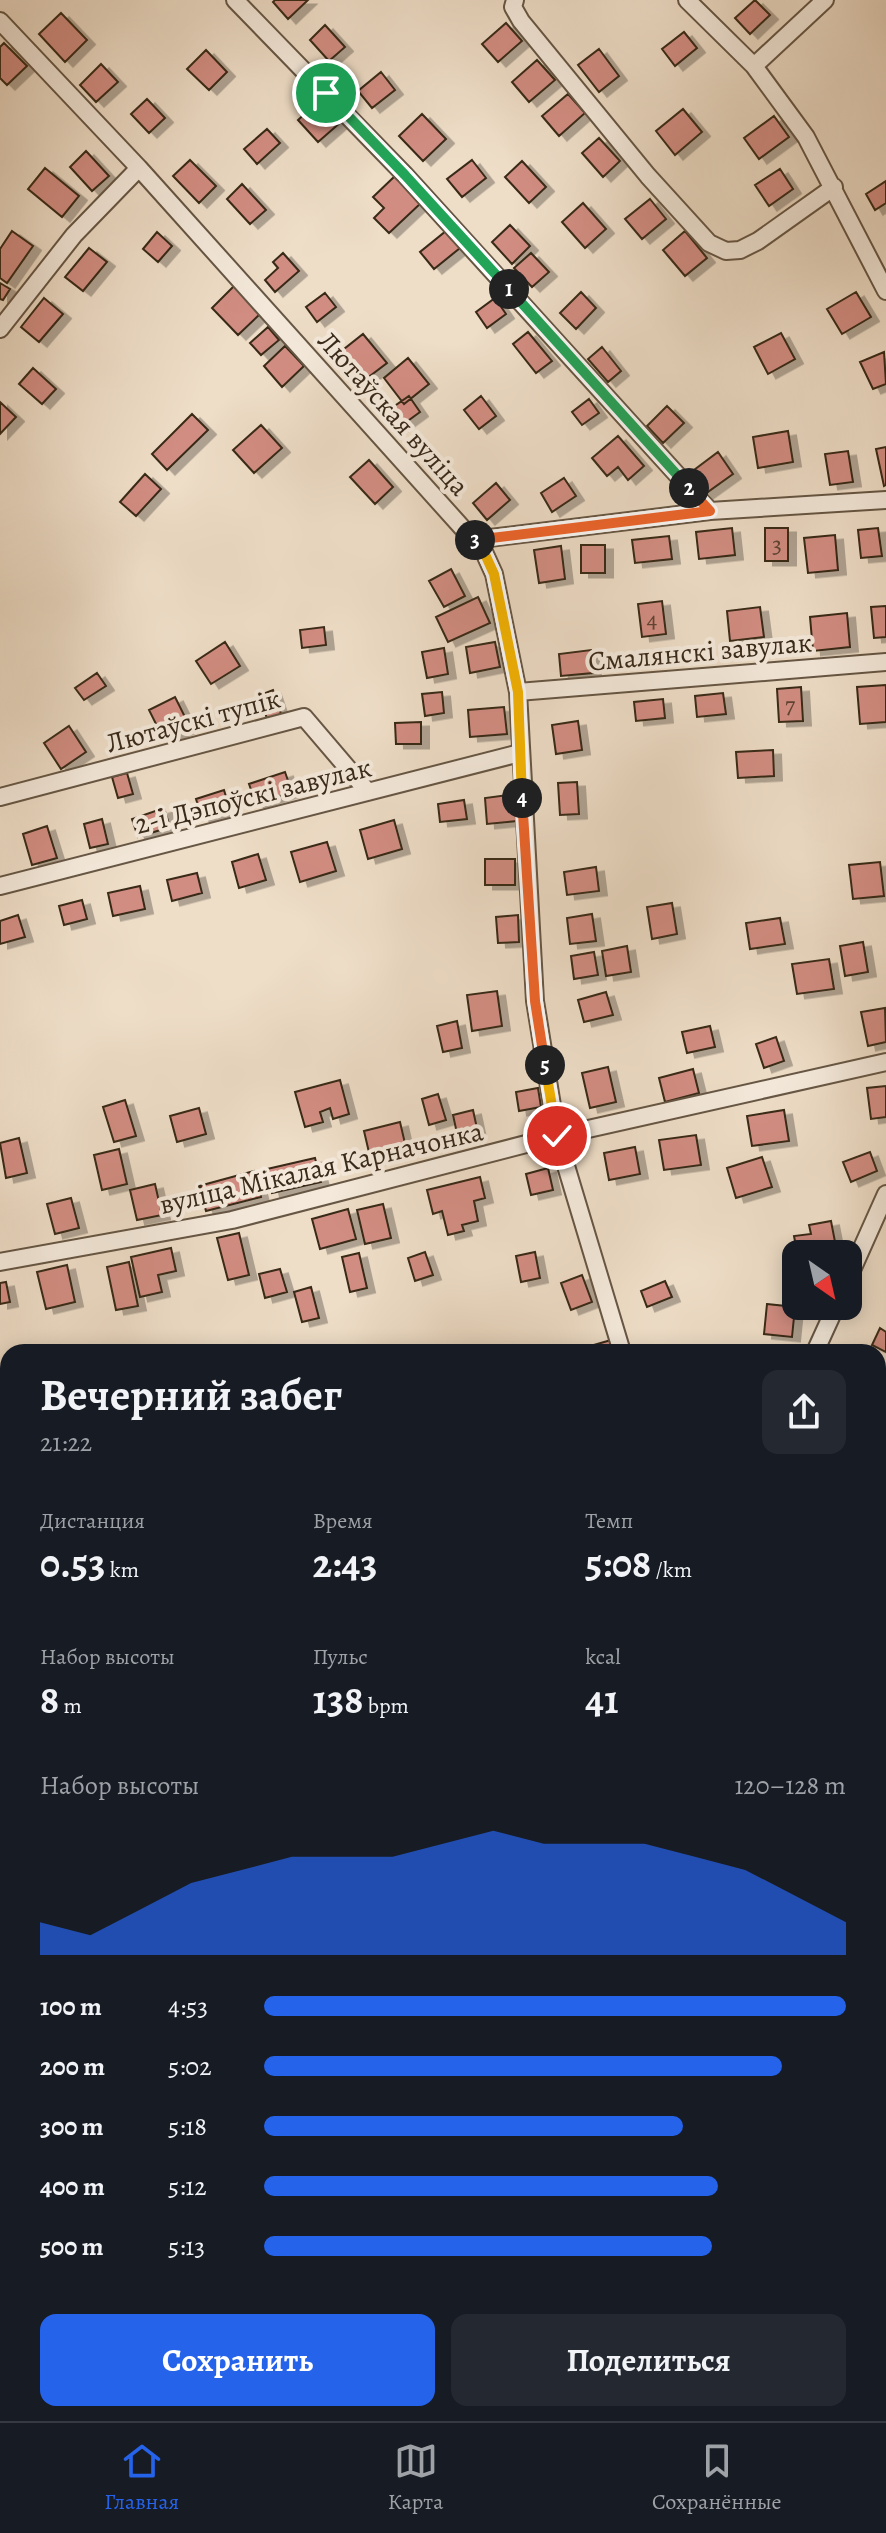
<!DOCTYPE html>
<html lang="ru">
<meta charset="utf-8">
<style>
:root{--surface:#171b24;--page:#242831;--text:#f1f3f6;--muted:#9ea1a6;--line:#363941;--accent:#2563eb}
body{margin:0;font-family:Alegreya,serif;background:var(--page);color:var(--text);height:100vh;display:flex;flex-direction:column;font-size:30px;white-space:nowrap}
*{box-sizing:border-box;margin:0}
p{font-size:26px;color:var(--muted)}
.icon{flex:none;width:44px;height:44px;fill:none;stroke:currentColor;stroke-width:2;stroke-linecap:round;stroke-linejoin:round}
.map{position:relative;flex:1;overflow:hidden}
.side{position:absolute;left:0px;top:1344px;width:886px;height:1078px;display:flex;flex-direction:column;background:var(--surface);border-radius:24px 24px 0 0;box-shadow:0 4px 20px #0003}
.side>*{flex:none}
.needle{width:52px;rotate:146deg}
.buttons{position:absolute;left:782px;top:1240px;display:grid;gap:16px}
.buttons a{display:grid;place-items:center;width:80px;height:80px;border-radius:16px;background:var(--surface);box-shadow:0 4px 20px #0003;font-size:40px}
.pin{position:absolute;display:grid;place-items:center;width:68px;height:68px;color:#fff;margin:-34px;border:4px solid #fff;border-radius:50%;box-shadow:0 2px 8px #0007}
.km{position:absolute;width:40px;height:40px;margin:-20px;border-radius:50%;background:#222;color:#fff;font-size:22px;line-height:40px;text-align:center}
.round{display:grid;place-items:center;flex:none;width:84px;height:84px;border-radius:16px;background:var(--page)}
.head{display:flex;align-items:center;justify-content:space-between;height:136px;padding:0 40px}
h1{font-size:44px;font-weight:700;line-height:60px}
.metrics{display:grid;grid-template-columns:repeat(3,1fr);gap:12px;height:136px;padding:8px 40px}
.metrics div{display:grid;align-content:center}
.metrics b{font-size:40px;font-weight:700}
.metrics small{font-size:22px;font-weight:400}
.metrics p{font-size:22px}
.chart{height:224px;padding:16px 40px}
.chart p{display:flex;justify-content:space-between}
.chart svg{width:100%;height:144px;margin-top:8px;fill:var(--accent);opacity:.7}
.primary-button{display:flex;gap:16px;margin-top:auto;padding:16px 40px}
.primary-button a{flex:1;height:92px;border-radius:16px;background:var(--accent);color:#fff;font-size:32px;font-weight:700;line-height:92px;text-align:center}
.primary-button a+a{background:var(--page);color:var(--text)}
ul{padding:0 40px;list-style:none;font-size:26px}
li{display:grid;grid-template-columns:128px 96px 1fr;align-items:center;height:60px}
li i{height:20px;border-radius:10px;background:var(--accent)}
.menu{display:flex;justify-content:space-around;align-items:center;height:112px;border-top:2px solid var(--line);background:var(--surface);font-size:22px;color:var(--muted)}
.menu a{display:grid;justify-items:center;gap:4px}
.menu .current{color:var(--accent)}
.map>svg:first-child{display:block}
</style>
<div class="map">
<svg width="886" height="2421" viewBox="0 0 886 2421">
<defs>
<filter id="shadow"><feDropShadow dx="8" dy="4.5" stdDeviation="0" flood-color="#0004"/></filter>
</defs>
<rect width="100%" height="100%" fill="#eeddc7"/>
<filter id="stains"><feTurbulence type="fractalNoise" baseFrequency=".0025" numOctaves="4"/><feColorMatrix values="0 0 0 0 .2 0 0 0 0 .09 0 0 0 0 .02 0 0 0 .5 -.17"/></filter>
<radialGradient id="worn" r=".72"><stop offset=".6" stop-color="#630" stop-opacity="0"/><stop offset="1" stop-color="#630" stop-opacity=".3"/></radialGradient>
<!-- green -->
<path fill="#bcc093" stroke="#7a7456" stroke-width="2" d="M573,2414H771L770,2421H571Z"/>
<!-- building -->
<path fill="#d28d82" stroke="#382919" stroke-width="2" filter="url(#shadow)" d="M275,0H308L288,19L273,2Z
M755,0L770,15L750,34L735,18Z
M61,13L87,40L65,62L39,34Z
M506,23L522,41L498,62L482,44Z
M325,25L345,47L329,61L310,40Z
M684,32L697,48L675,66L662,49Z
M4,43L27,66L7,85L0,78V47Z
M599,49L619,76L599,92L578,65Z
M206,50L227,72L209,90L187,69Z
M537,60L555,80L529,102L512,82Z
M101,64L118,82L96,102L80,85Z
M381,72L395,90L372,108L358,91Z
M568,94L585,113L559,136L542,116Z
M147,99L165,118L149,133L131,114Z
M321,99L341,122L318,142L298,120Z
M683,109L702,132L675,155L656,131Z
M422,114L446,139L423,161L399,136Z
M774,116L789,137L759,159L744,138Z
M267,129L280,143L257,164L244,149Z
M599,138L620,161L603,177L582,153Z
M86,151L109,176L92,191L70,167Z
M190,160L216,186L199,203L173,176Z
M472,160L486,178L462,197L447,179Z
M522,161L546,187L529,203L505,177Z
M45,168L79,196L62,217L28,189Z
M780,169L793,189L769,206L755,185Z
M395,176L421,203L389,233L374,218L384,208L373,197Z
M886,181V203L875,210L866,194Z
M242,184L266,210L250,224L227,199Z
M650,199L666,219L642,239L625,219Z
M583,203L606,229L585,248L562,222Z
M510,225L530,246L512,264L492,242Z
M12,231L33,246L7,283L0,278V249Z
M446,231L460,248L434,269L420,252Z
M685,231L707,258L685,276L663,250Z
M157,232L172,246L158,262L143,249Z
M89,248L107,262L83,291L65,277Z
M283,253L299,271L275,292L265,280L278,268L273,262Z
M531,253L549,272L532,287L514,268Z
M0,283L10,289L3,300L0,299Z
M234,286L260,314L238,335L212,308Z
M581,292L596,308L576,329L560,313Z
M856,292L871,317L842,334L827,309Z
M325,293L336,307L317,322L306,307Z
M44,298L63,314L39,342L21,327Z
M495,298L506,314L487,328L476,312Z
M268,327L279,340L261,355L250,343Z
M528,332L552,361L536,373L513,344Z
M781,333L795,359L768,374L754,347Z
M363,334L387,363L362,382L339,353Z
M285,346L304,366L282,387L264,366Z
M602,347L621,371L608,382L588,359Z
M884,352L886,384L873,389L860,362Z
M408,358L429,384L404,404L384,378Z
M33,368L56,389L42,404L19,384Z
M409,396L420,412L398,428L386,412Z
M481,396L496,416L479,429L464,410Z
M589,399L599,413L582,425L572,412Z
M0,402L16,417L0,434Z
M667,406L684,423L663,443L647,426Z
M192,414L208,430L167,470L152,454Z
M261,425L282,448L254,473L233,450Z
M788,431L793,462L758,468L753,437Z
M618,436L644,466L628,480L618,467L607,476L592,458Z
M886,447V485L884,486L876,449Z
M848,451L853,482L830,485L825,454Z
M718,452L733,474L705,494L690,473Z
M369,460L393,487L375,504L350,477Z
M145,474L161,489L136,516L120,502Z
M564,478L576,496L552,512L541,493Z
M496,483L510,500L487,520L473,503Z
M732,528L735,555L699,559L696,532Z
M765,528H788V561H765Z
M878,528L882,556L861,558L858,530Z
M835,535L838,570L808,573L804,538Z
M669,536L672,559L635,563L632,540Z
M581,545H605V573H581Z
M561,546L565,579L539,583L534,550Z
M451,569L465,596L444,607L429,581Z
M478,597L490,623L448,642L436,617Z
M662,601L666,634L642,637L638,604Z
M886,606V637L874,638L871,607Z
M760,607L764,637L730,641L727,611Z
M847,613L850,647L813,651L810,617Z
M324,627L326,645L302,648L300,630Z
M225,642L240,666L211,684L196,661Z
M495,642L500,667L470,673L466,647Z
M444,648L448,674L427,678L422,652Z
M591,650L593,673L561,676L559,654Z
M97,673L106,686L84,700L75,688Z
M886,685V722L860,724L857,687Z
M801,687L803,721L779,722L777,689Z
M273,690L281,714L267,719L260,695Z
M442,692L444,713L425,716L422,694Z
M723,693L726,714L697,717L695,696Z
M175,697L190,727L164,740L149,710Z
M663,699L665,718L636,721L634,702Z
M504,707L507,734L470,737L468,710Z
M578,721L582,750L556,754L552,725Z
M421,722V744H396L395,723Z
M69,726L86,752L61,769L44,743Z
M773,750L774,776L738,778L736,752Z
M285,772L292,792L256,804L249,784Z
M127,773L133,794L118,798L112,777Z
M577,782L579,814L560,815L558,783Z
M224,790L230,810L202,819L196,799Z
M515,794L517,821L487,824L485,798Z
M464,800L467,819L440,822L438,804Z
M164,808L170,827L138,837L132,819Z
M102,819L108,844L90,848L84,824Z
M394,820L402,849L368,859L360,830Z
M47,826L57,858L32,865L23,834Z
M327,842L336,871L300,882L291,852Z
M258,854L266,880L239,888L232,862Z
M485,859H515V885H485Z
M880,862L884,896L853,899L849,865Z
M596,867L599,891L567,895L564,872Z
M197,873L202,893L172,901L167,880Z
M140,886L145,909L113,916L108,893Z
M82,900L87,919L64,925L59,906Z
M672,903L677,934L652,939L647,907Z
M592,914L596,941L570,944L567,918Z
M18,915L25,937L0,944V921Z
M518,915L519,942L498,943L496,917Z
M780,918L785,944L750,949L746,923Z
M863,942L868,972L845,976L840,946Z
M627,946L631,972L606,976L602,951Z
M594,952L598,975L574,979L571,956Z
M829,959L834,989L797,994L792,964Z
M497,991L502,1026L472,1031L467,995Z
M606,992L613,1015L584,1022L578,1000Z
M885,1008L886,1042L868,1046L861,1012Z
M457,1021L462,1048L443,1052L437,1026Z
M710,1026L715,1047L687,1053L682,1032Z
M776,1037L784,1061L764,1068L756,1044Z
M608,1067L616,1102L590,1108L582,1073Z
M693,1069L699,1093L665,1102L659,1078Z
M340,1080L349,1114L333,1119L330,1108L320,1112L323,1122L305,1127L295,1092Z
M886,1086V1117L871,1119L867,1088Z
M538,1088L541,1107L519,1111L516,1092Z
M438,1094L446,1120L429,1125L422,1099Z
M125,1100L136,1136L114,1142L103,1107Z
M199,1108L206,1134L177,1142L170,1116Z
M473,1110L478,1133L458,1138L453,1115Z
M784,1110L789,1141L752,1146L747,1116Z
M400,1122L407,1152L371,1161L364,1131Z
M696,1135L701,1165L664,1170L659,1140Z
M19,1138L27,1173L6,1178L0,1143Z
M635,1147L640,1174L609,1180L604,1153Z
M119,1149L127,1184L102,1190L94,1155Z
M870,1152L877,1171L851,1182L843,1162Z
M762,1157L772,1187L736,1198L727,1168Z
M315,1158L321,1182L272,1193L267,1169Z
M548,1168L553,1190L531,1195L526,1174Z
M254,1171L261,1197L206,1211L199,1186Z
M480,1177L485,1198L474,1201L478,1221L462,1225L464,1231L448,1235L442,1211L433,1214L427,1190Z
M155,1184L162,1215L137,1220L130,1190Z
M71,1198L79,1228L55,1234L47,1204Z
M383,1204L391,1238L365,1244L357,1210Z
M348,1209L356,1239L320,1249L312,1219Z
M831,1221L836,1247L814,1251L813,1243L796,1246L794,1236L811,1234L809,1225Z
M239,1233L249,1275L228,1280L217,1238Z
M171,1248L176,1271L158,1275L162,1292L140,1297L131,1257Z
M425,1252L433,1275L415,1281L408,1258Z
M535,1252L540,1278L521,1282L516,1256Z
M359,1253L367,1288L350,1292L342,1257Z
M129,1262L138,1306L116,1310L107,1267Z
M67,1265L75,1302L46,1309L37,1272Z
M280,1269L287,1292L265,1298L259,1274Z
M582,1275L592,1302L571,1310L561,1283Z
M665,1281L672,1297L647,1307L641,1291Z
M6,1282L10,1302L0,1304V1283Z
M311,1287L319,1318L302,1322L294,1292Z
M767,1304L795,1307L792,1337L764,1334Z
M880,1328L886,1332V1352L872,1345Z
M611,1340L615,1352H589L587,1347Z
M878,1373L886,1376V1392L881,1405L878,1404Z
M878,1406L886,1409V1428L878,1425Z
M8,1427V1473L0,1475V1429Z
M8,1587V1654L6,1655L0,1636V1590Z
M0,2053L7,2078L0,2080Z
M8,2164V2184L0,2189V2169Z
M8,2220V2251L0,2252V2221Z
M8,2285V2321L0,2325V2289Z
M8,2345V2364L1,2349Z
M8,2388V2406L0,2410V2392Z
M108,2414H131L132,2421H109Z
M350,2414H365L366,2421H339L338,2416Z
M447,2414H476L474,2421H452L445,2419Z
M539,2414L560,2419L559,2421H538Z
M590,2414H613L624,2418L623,2421H587Z
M741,2414H765L763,2421H739Z"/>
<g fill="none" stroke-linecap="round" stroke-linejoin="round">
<!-- service casing -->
<g stroke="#665644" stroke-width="12">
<path id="service" d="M566,2421L568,2414"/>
</g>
<!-- minor casing -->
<g stroke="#665644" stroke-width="20">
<path id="minor" d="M235,0L405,175L710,511
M515,0L513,7L521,21L648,176L709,243L726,251L740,250L758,241L834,187
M687,0L754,66L806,137L886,291
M0,21L139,168L484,552L494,574L518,692L535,1001L557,1136L622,1352
M754,66L825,0
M0,329L74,235L139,168
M473,540L710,511L886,500
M518,692L886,662
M0,797L304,717L368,792
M0,886L520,753
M0,1262L232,1220L557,1136L886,1062
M848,1279L886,1194
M815,1352L836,1306
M0,1725L8,1721
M0,1779L8,1869
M0,2142L8,2138
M68,2414L69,2421
M389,2414L392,2421
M781,2421L782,2414"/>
</g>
<!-- service -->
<use href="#service" stroke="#f4e9db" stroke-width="8"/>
<!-- minor -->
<use href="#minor" stroke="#f4e9db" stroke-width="16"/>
<!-- rail casing -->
<g stroke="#382919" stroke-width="8">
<path id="rail" d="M878,2352L886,2278
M872,2421V2414"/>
</g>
<!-- rail -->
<use href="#rail" stroke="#f4e9db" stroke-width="5" stroke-dasharray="15" stroke-linecap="butt"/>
</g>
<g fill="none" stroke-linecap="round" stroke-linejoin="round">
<!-- split-1 casing -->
<g stroke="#fff" stroke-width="16">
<path id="split-1" d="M326,93L405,175L509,289"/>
</g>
<!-- split-2 casing -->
<g stroke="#fff" stroke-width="16">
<path id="split-2" d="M509,289L689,488"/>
</g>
<!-- split-3 casing -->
<g stroke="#fff" stroke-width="16">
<path id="split-3" d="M475,540L710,511L689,488"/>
</g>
<!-- split-4 casing -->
<g stroke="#fff" stroke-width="16">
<path id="split-4" d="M475,540L484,552L494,574L518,692L522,798"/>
</g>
<!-- split-5 casing -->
<g stroke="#fff" stroke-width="16">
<path id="split-5" d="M522,798L535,1001L545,1065"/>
</g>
<!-- split-6 casing -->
<g stroke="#fff" stroke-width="16">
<path id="split-6" d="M545,1065L557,1136"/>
</g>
<!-- split-1 -->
<use href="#split-1" stroke="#22a559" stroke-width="10"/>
<!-- split-2 -->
<use href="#split-2" stroke="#22a559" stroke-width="10"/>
<!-- split-3 -->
<use href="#split-3" stroke="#f0652b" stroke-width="10"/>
<!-- split-4 -->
<use href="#split-4" stroke="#f5b400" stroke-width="10"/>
<!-- split-5 -->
<use href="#split-5" stroke="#f0652b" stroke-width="10"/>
<!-- split-6 -->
<use href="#split-6" stroke="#f5b400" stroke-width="10"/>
</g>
<g text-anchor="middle" stroke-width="8" stroke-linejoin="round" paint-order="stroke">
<!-- number labels -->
<g font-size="24" fill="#5e4233">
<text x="777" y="553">3</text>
<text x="652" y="627">4</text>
<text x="790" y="713">7</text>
</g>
<!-- street labels -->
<g font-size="28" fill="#382919" stroke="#f4e9db">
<text transform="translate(394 413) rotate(48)" y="10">Лютаўская вуліца</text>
<text transform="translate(700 651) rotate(-5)" y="10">Смалянскі завулак</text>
<text transform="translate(193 720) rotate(-15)" y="10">Лютаўскі тупік</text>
<text transform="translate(253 795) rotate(-14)" y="10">2-і Дэпоўскі завулак</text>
<text transform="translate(321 1167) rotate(-13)" y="10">вуліца Мікалая Карначонка</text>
</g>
</g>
<rect width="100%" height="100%" filter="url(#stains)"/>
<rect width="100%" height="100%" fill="url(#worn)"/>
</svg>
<div class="buttons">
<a><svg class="needle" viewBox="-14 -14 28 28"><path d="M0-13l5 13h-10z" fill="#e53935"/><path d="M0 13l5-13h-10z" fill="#9ea1a6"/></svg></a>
</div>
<div class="pin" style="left:326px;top:93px;background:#1e9e55"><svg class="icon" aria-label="arrive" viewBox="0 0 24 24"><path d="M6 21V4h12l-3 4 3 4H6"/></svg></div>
<div class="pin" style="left:557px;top:1136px;background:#d93025"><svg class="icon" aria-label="check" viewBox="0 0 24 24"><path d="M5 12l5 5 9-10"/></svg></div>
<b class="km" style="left:509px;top:289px">1</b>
<b class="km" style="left:689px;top:488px">2</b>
<b class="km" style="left:475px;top:540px">3</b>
<b class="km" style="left:522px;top:798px">4</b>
<b class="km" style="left:545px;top:1065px">5</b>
<section class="side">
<div class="head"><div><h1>Вечерний забег</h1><p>21:22</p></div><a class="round"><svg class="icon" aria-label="share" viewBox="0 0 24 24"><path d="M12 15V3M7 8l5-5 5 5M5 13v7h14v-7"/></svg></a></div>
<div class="metrics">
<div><p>Дистанция</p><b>0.53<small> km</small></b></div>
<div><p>Время</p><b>2:43</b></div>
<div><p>Темп</p><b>5:08<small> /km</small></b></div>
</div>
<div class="metrics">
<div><p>Набор высоты</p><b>8<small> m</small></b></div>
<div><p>Пульс</p><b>138<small> bpm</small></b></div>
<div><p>kcal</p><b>41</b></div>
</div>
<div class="chart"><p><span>Набор высоты</span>120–128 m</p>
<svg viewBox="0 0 160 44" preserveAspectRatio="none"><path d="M0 44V34L10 38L20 30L30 22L40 18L50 14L60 14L70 14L80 10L90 6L100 10L110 10L120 10L130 14L140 18L150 26L160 34V44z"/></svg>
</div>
<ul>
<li><b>100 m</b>4:53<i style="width:100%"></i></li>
<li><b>200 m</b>5:02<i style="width:89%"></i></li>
<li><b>300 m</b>5:18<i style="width:72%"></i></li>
<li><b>400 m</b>5:12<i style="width:78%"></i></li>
<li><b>500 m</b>5:13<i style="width:77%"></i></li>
</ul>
<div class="primary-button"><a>Сохранить</a><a>Поделиться</a></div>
</section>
</div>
<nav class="menu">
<a class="current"><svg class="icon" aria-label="home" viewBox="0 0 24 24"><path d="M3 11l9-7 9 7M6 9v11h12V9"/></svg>Главная</a>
<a><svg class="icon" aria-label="map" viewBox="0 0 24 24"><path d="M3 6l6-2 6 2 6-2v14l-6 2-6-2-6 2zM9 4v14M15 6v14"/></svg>Карта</a>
<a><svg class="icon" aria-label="saved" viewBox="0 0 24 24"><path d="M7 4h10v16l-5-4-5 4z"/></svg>Сохранённые</a>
</nav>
